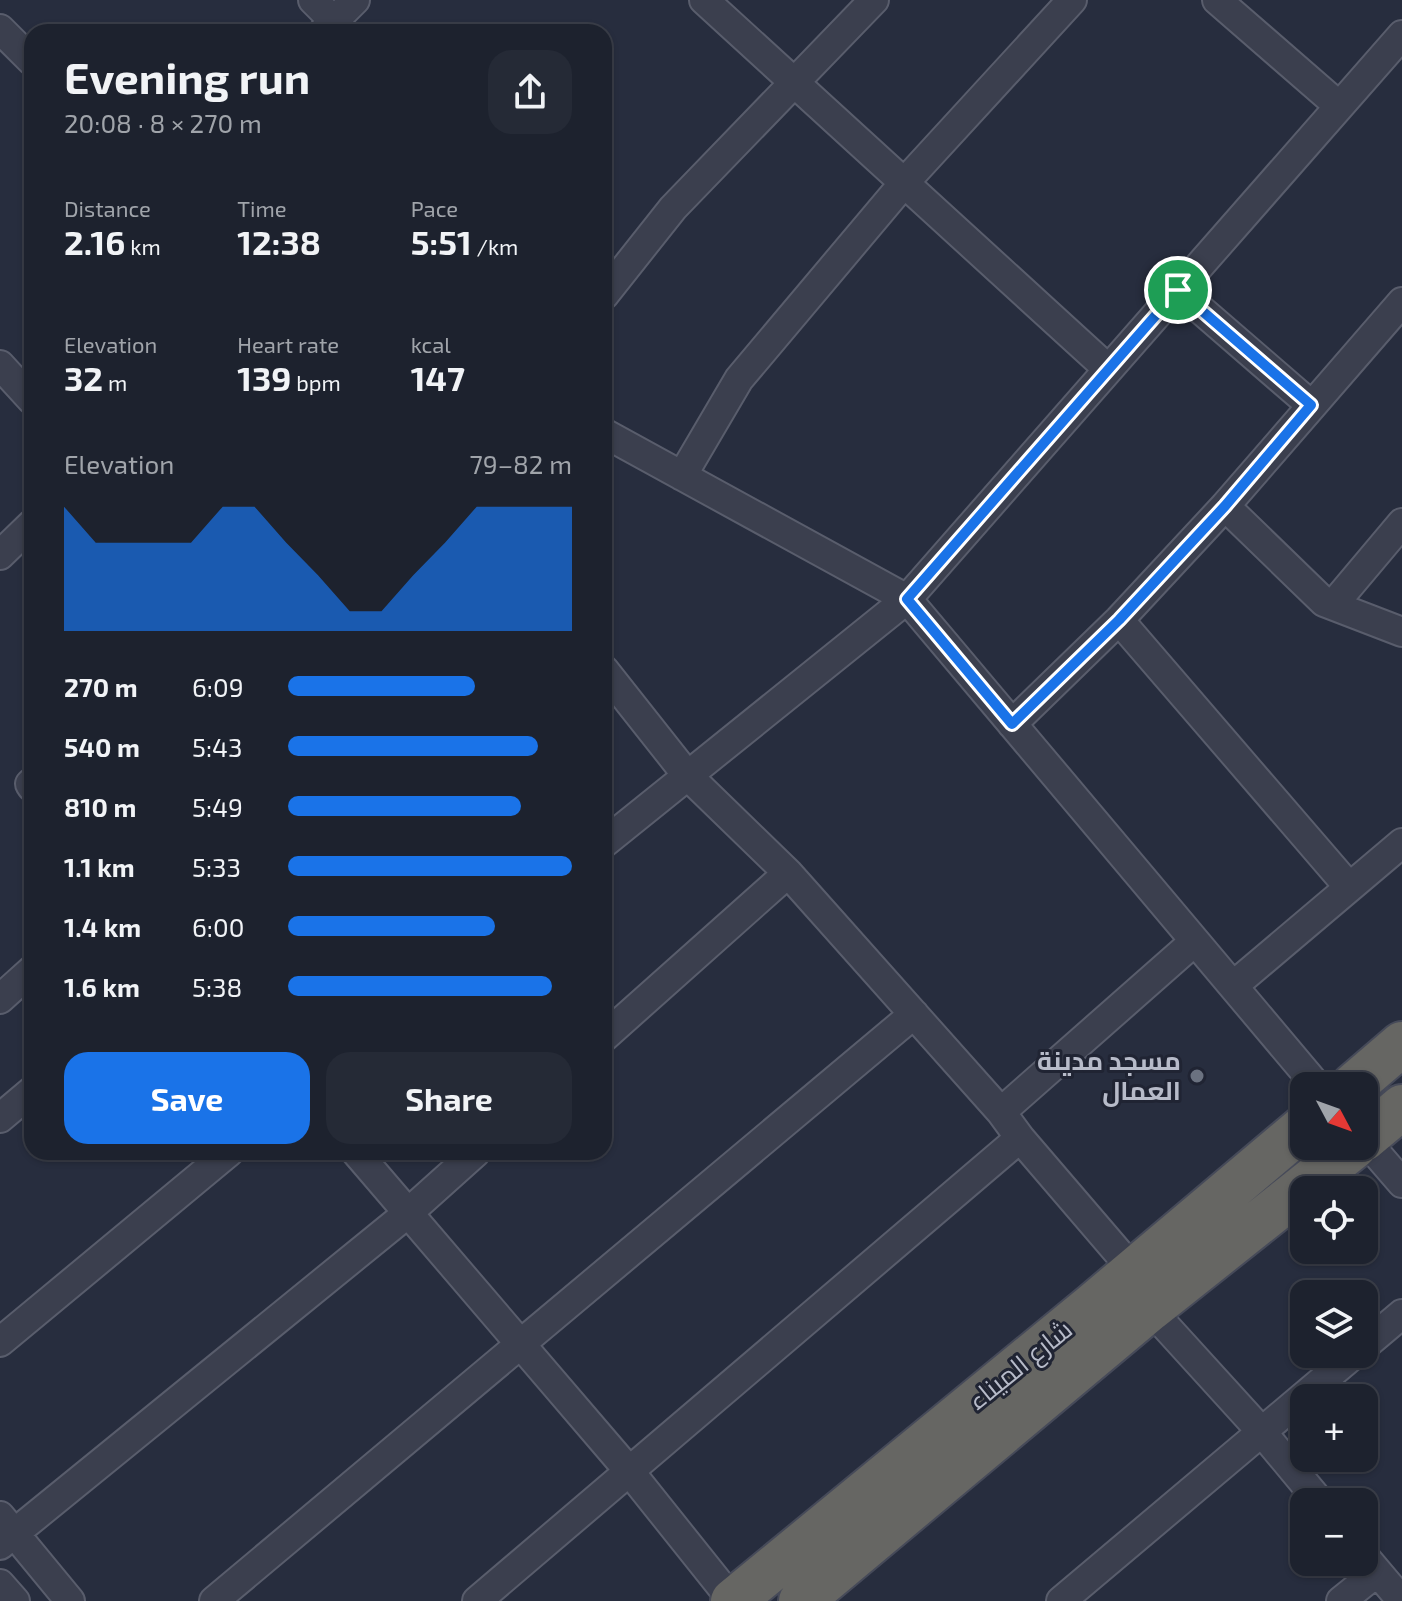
<!DOCTYPE html>
<meta charset="utf-8">
<style>
:root{--surface:#1d222e;--page:#252a36;--text:#f1f3f6;--muted:#a0a4aa;--line:#3b3f4a;--accent:#1a73e8}
body{margin:0;font-family:"Exo 2",Cairo,sans-serif;background:var(--page);color:var(--text);height:100vh;display:flex;flex-direction:column;font-size:30px;white-space:nowrap}
*{box-sizing:border-box;margin:0}
p{font-size:26px;color:var(--muted)}
.icon{flex:none;width:44px;height:44px;fill:none;stroke:currentColor;stroke-width:2;stroke-linecap:round;stroke-linejoin:round}
.map{position:relative;flex:1;overflow:hidden}
.drawer{position:absolute;left:24px;top:24px;width:588px;height:1136px;display:flex;flex-direction:column;background:var(--surface);border-radius:24px;box-shadow:0 2px 6px #0004,0 0 0 2px var(--line)}
.drawer>*{flex:none}
.needle{width:52px;rotate:131deg}
.tools{position:absolute;left:1290px;top:1072px;display:grid;gap:16px}
.tools a{display:grid;place-items:center;width:88px;height:88px;border-radius:16px;background:var(--surface);box-shadow:0 2px 6px #0004,0 0 0 2px var(--line);font-size:40px}
.pin{position:absolute;display:grid;place-items:center;width:68px;height:68px;color:#fff;margin:-34px;border:4px solid #fff;border-radius:50%;box-shadow:0 2px 8px #0007}
.round{display:grid;place-items:center;flex:none;width:84px;height:84px;border-radius:24px;background:var(--page)}
.head{display:flex;align-items:center;justify-content:space-between;height:136px;padding:0 40px}
h1{font-size:44px;font-weight:700;line-height:60px}
.stats{display:grid;grid-template-columns:repeat(3,1fr);gap:12px;height:136px;padding:8px 40px}
.stats div{display:grid;align-content:center}
.stats b{font-size:34px;font-weight:700}
.stats small{font-size:22px;font-weight:400}
.stats p{font-size:22px}
.chart{height:224px;padding:16px 40px}
.chart p{display:flex;justify-content:space-between}
.chart svg{width:100%;height:144px;margin-top:8px;fill:var(--accent);opacity:.7}
.button{display:flex;gap:16px;margin-top:auto;padding:16px 40px}
.button a{flex:1;height:92px;border-radius:24px;background:var(--accent);color:#fff;font-size:32px;font-weight:700;line-height:92px;text-align:center}
.button a+a{background:var(--page);color:var(--text)}
ul{padding:0 40px;list-style:none;font-size:26px}
li{display:grid;grid-template-columns:128px 96px 1fr;align-items:center;height:60px}
li i{height:20px;border-radius:10px;background:var(--accent)}
.map>svg:first-child{display:block}
</style>
<div class="map">
<svg width="1402" height="1601" viewBox="0 0 1402 1601">
<rect width="100%" height="100%" fill="#272d3e"/>
<g fill="none" stroke-linecap="round" stroke-linejoin="round">
<!-- minor casing -->
<g stroke="#595d6c" stroke-width="32">
<path id="minor" d="M313,0L334,21
M704,0L1108,369
M1217,0L1339,106
M0,29L32,61
M323,32L355,0
M1178,290L1311,405
M604,295L673,208L874,0
M0,365L32,400
M604,433L907,599L1317,1086
M682,476L739,379L904,183L1072,0
M1225,506L1324,602L1402,632
M0,555L32,524
M1333,605L1402,523
M1119,620L1349,887
M604,670L687,775L788,873
M1012,724L1119,620L1225,506L1402,302
M32,782L30,784L32,787
M604,843L907,599L1402,35
M1233,986L1402,843
M0,999L32,970
M604,1037L788,873L1001,1112L1020,1138
M1001,1112L1195,941
M0,1118L32,1091
M1364,1139L1402,1183
M356,1152L630,1472L733,1601
M1150,1309L1261,1431L1320,1502
M0,1342L229,1152
M1364,1346L1402,1314
M0,1516L70,1601
M0,1545L408,1213L476,1152
M1364,1556L1402,1601
M0,1584L15,1601
M214,1601L914,1014
M477,1601L1020,1138L1134,1271
M1061,1601L1354,1354
M1341,1601L1377,1572"/>
</g>
<!-- trunk casing -->
<g stroke="#464a59" stroke-width="48">
<path id="trunk" d="M1353,1086L1402,1044
M1364,1139L1402,1107
M733,1601L1092,1306L1304,1127
M801,1601L1150,1309L1355,1146"/>
</g>
<!-- minor -->
<use href="#minor" stroke="#3b3f4e" stroke-width="28"/>
<!-- trunk -->
<use href="#trunk" stroke="#666663" stroke-width="44"/>
</g>
<g fill="none" stroke-linecap="round" stroke-linejoin="round">
<!-- route casing -->
<g stroke="#fff" stroke-width="16">
<path id="route" d="M1178,290L1311,405L1225,506L1119,620L1012,724L907,599Z"/>
</g>
<!-- route -->
<use href="#route" stroke="#1a73e8" stroke-width="10"/>
</g>
<!-- markers -->
<circle fill="#6b7280" stroke="#202433" stroke-width="3" cx="1197" cy="1076" r="8"/>
<g text-anchor="middle" stroke-width="6" stroke-linejoin="round" paint-order="stroke">
<!-- poi labels -->
<g font-size="26" font-weight="bold" fill="#b7bbc9" stroke="#202433" text-anchor="end">
<text x="1181" y="1070">مسجد مدينة<tspan x="1181" dy="30">العمال</tspan></text>
</g>
<!-- street labels -->
<g font-size="26" fill="#b7bbc9" stroke="#202433">
<text transform="translate(1020 1365) rotate(-39)" y="9">شارع الميناء</text>
</g>
</g>
</svg>
<div class="tools">
<a><svg class="needle" viewBox="-14 -14 28 28"><path d="M0-13l5 13h-10z" fill="#e53935"/><path d="M0 13l5-13h-10z" fill="#a0a4aa"/></svg></a>
<a><svg class="icon" aria-label="locate" viewBox="0 0 24 24"><circle cx="12" cy="12" r="6"/><path d="M12 2v4M12 18v4M2 12h4M18 12h4"/></svg></a>
<a><svg class="icon" aria-label="layers" viewBox="0 0 24 24"><path d="M12 4l9 5-9 5-9-5zM3 14l9 5 9-5"/></svg></a>
<a>+</a>
<a>−</a>
</div>
<div class="pin" style="left:1178px;top:290px;background:#1e9e55"><svg class="icon" aria-label="arrive" viewBox="0 0 24 24"><path d="M6 21V4h12l-3 4 3 4H6"/></svg></div>
<section class="drawer">
<div class="head"><div><h1>Evening run</h1><p>20:08 · 8 × 270 m</p></div><a class="round"><svg class="icon" aria-label="share" viewBox="0 0 24 24"><path d="M12 15V3M7 8l5-5 5 5M5 13v7h14v-7"/></svg></a></div>
<div class="stats">
<div><p>Distance</p><b>2.16<small> km</small></b></div>
<div><p>Time</p><b>12:38</b></div>
<div><p>Pace</p><b>5:51<small> /km</small></b></div>
</div>
<div class="stats">
<div><p>Elevation</p><b>32<small> m</small></b></div>
<div><p>Heart rate</p><b>139<small> bpm</small></b></div>
<div><p>kcal</p><b>147</b></div>
</div>
<div class="chart"><p><span>Elevation</span>79–82 m</p>
<svg viewBox="0 0 160 44" preserveAspectRatio="none"><path d="M0 44V6L10 17L20 17L30 17L40 17L50 6L60 6L70 17L80 27L90 38L100 38L110 27L120 17L130 6L140 6L150 6L160 6V44z"/></svg>
</div>
<ul>
<li><b>270 m</b>6:09<i style="width:66%"></i></li>
<li><b>540 m</b>5:43<i style="width:88%"></i></li>
<li><b>810 m</b>5:49<i style="width:82%"></i></li>
<li><b>1.1 km</b>5:33<i style="width:100%"></i></li>
<li><b>1.4 km</b>6:00<i style="width:73%"></i></li>
<li><b>1.6 km</b>5:38<i style="width:93%"></i></li>
</ul>
<div class="button"><a>Save</a><a>Share</a></div>
</section>
</div>
